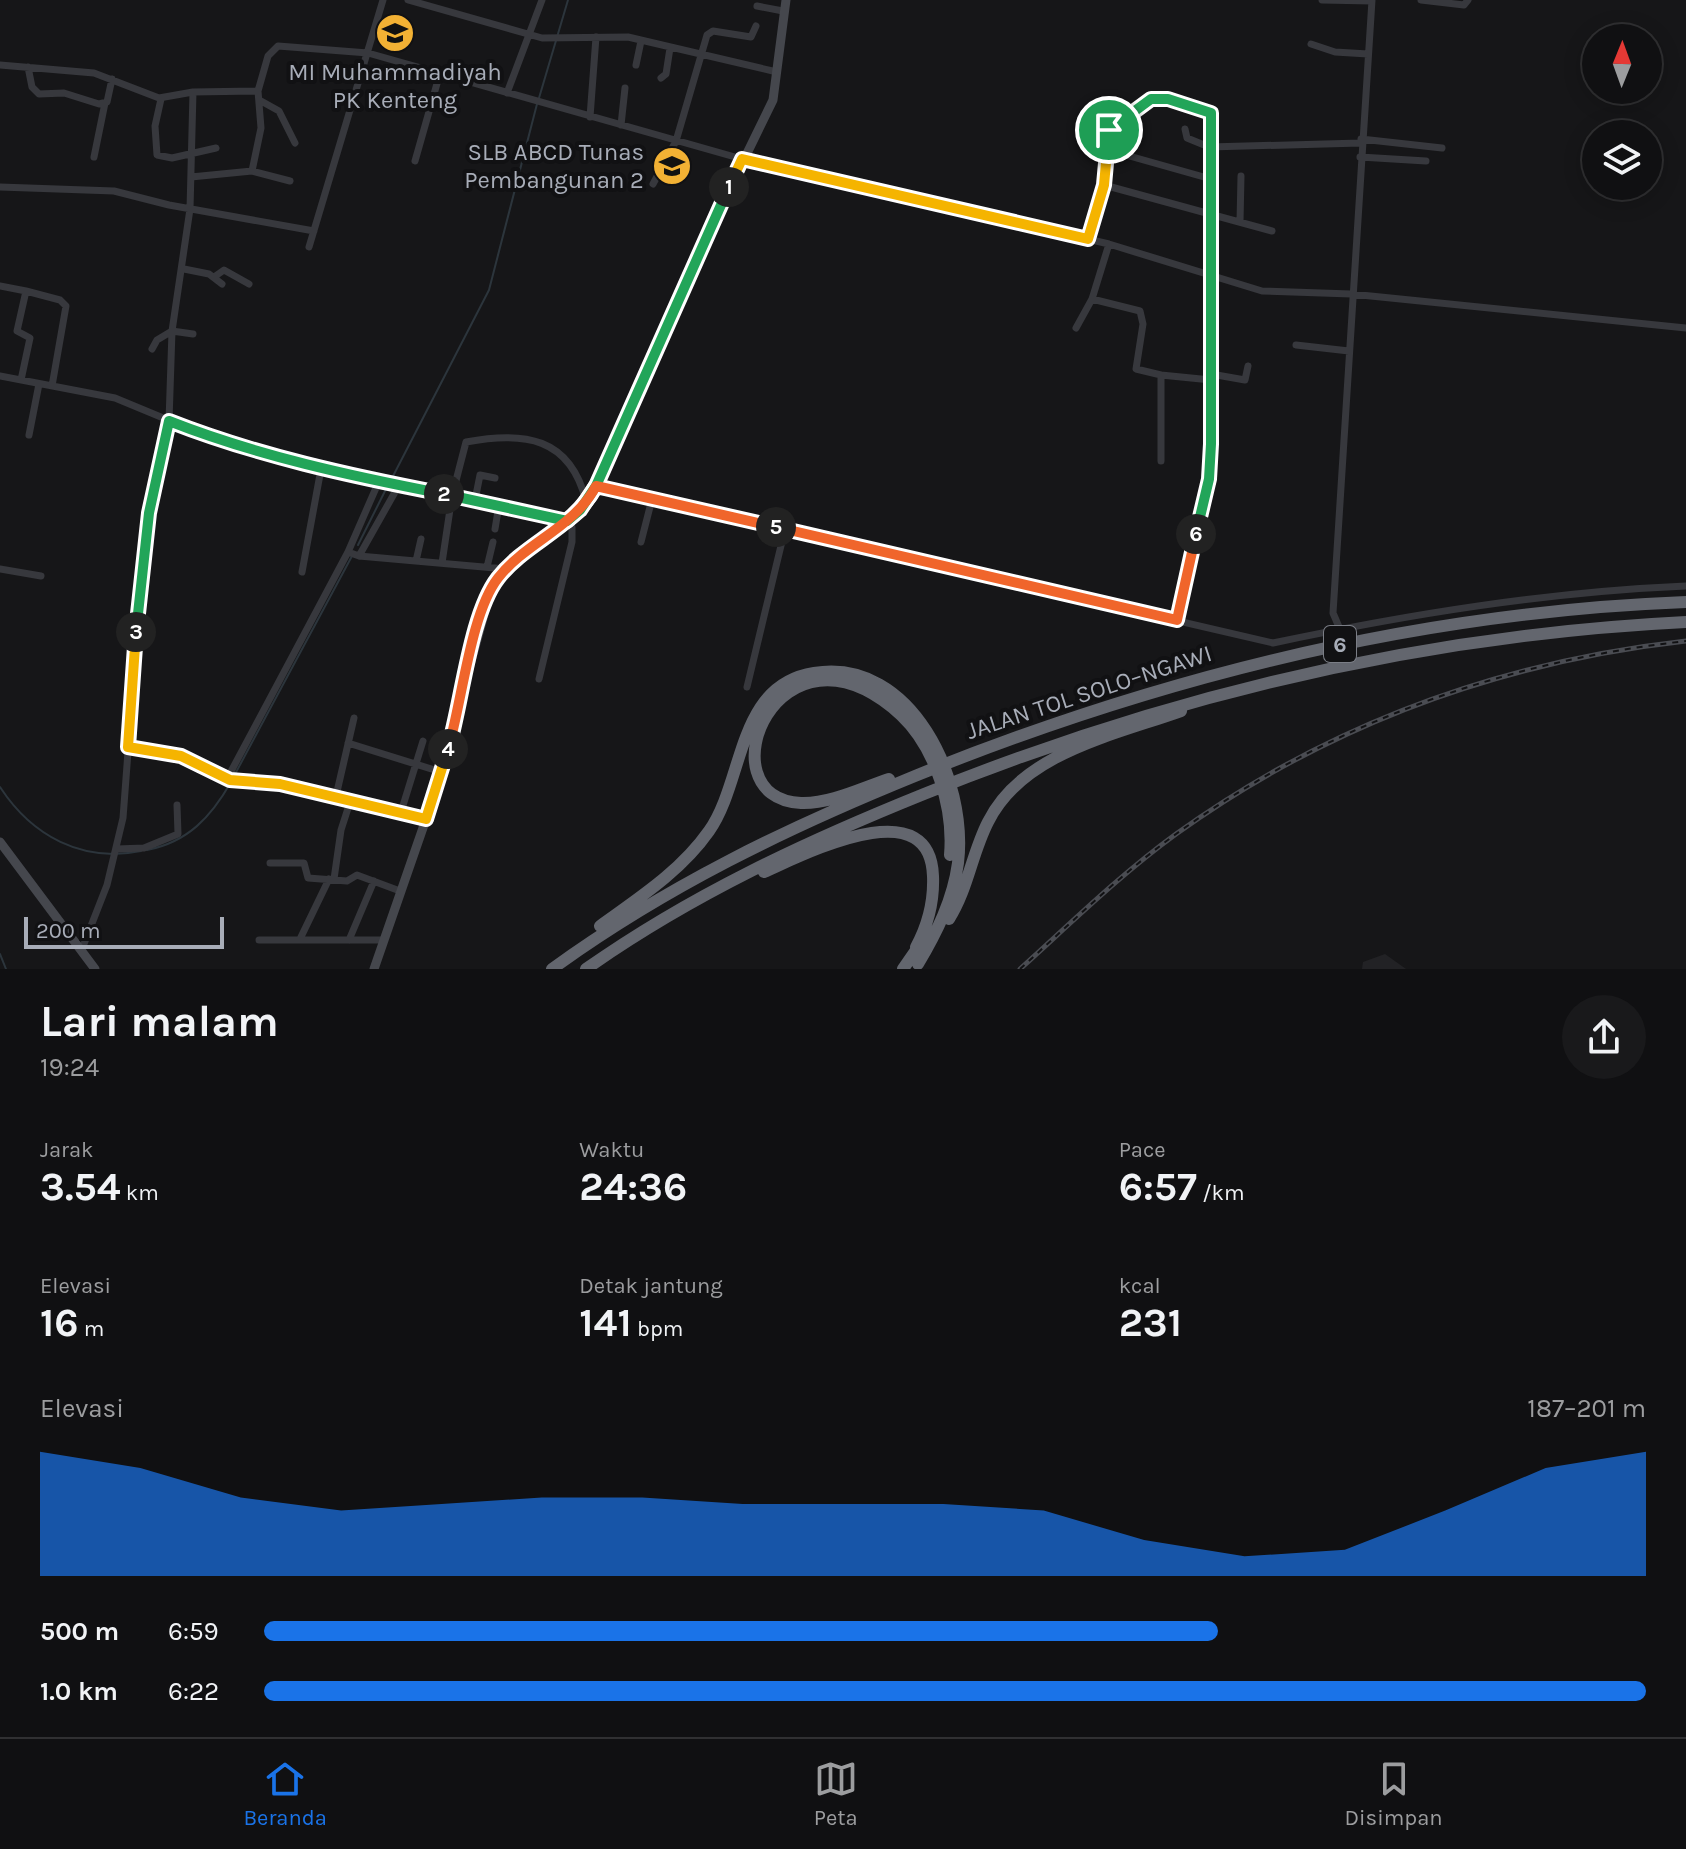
<!DOCTYPE html>
<html lang="id">
<meta charset="utf-8">
<style>
:root{--surface:#101012;--page:#19191b;--text:#f1f3f6;--muted:#9c9d9f;--line:#303032;--accent:#1a73e8}
body{margin:0;font-family:Karla,sans-serif;background:var(--page);color:var(--text);height:100vh;display:flex;flex-direction:column;font-size:30px;white-space:nowrap}
*{box-sizing:border-box;margin:0}
p{font-size:26px;color:var(--muted)}
.icon{flex:none;width:44px;height:44px;fill:none;stroke:currentColor;stroke-width:2;stroke-linecap:round;stroke-linejoin:round}
.map{position:relative;height:969px;overflow:hidden}
.panel{display:flex;flex-direction:column;background:var(--surface);flex:1}
.panel>*{flex:none}
.needle{width:52px;rotate:1deg}
.fabs{position:absolute;left:1582px;top:24px;display:grid;gap:16px}
.fabs a{display:grid;place-items:center;width:80px;height:80px;border-radius:50%;background:var(--surface);box-shadow:0 4px 20px #0003,0 0 0 2px var(--line);font-size:40px}
.scale{position:absolute;left:24px;bottom:20px;width:200px;box-sizing:border-box;padding-left:8px;border:4px solid #a8adb8;border-top:0;font-size:22px;line-height:28px;white-space:nowrap;color:#a8adb8;-webkit-text-stroke:6px #111113;paint-order:stroke}
.pin{position:absolute;display:grid;place-items:center;width:68px;height:68px;color:#fff;margin:-34px;border:4px solid #fff;border-radius:50%;box-shadow:0 2px 8px #0007}
.km{position:absolute;width:40px;height:40px;margin:-20px;border-radius:50%;background:#222;color:#fff;font-size:22px;line-height:40px;text-align:center}
.round{display:grid;place-items:center;flex:none;width:84px;height:84px;border-radius:42px;background:var(--page)}
.headline{display:flex;align-items:center;justify-content:space-between;height:136px;padding:0 40px}
h1{font-size:44px;font-weight:700;line-height:60px}
.stats{display:grid;grid-template-columns:repeat(3,1fr);gap:12px;height:136px;padding:8px 40px}
.stats div{display:grid;align-content:center}
.stats b{font-size:40px;font-weight:700}
.stats small{font-size:22px;font-weight:400}
.stats p{font-size:22px}
.chart{height:224px;padding:16px 40px}
.chart p{display:flex;justify-content:space-between}
.chart svg{width:100%;height:144px;margin-top:8px;fill:var(--accent);opacity:.7}
ul{padding:0 40px;list-style:none;font-size:26px}
li{display:grid;grid-template-columns:128px 96px 1fr;align-items:center;height:60px}
li i{height:20px;border-radius:10px;background:var(--accent)}
.dock{display:flex;justify-content:space-around;align-items:center;height:112px;border-top:2px solid var(--line);background:var(--surface);font-size:22px;color:var(--muted)}
.dock a{display:grid;justify-items:center;gap:4px}
.dock .current{color:var(--accent)}
.map>svg:first-child{display:block}
</style>
<div class="map">
<svg width="1686" height="969" viewBox="0 0 1686 969">
<rect width="100%" height="100%" fill="#161618"/>
<!-- built -->
<path fill="#222225" d="M1385,954L1406,969H1362L1363,962Z"/>
<g fill="none" stroke-linecap="round" stroke-linejoin="round">
<!-- stream -->
<path stroke="#2c353c" stroke-width="2" d="M539,98L568,0
M391,480L489,290L537,104
M358,545L388,485
M234,776L352,556
M0,787C32,836 82,863 141,851
M147,850C188,842 211,817 231,782
M0,954L6,969"/>
<!-- street -->
<path stroke="#37383d" stroke-width="7" d="M408,0L542,38L628,37L777,72
M1322,0L1372,1
M1421,0L1464,5L1468,0
M757,6L783,11
M1311,44L1335,52L1368,54
M0,65L94,73L159,98L193,92L258,91L268,56L278,46L368,53L742,159L1109,244L1262,291L1351,294L1686,328
M636,65L641,41
M28,67L32,87L39,94L64,93L99,104L107,102L112,79
M661,78L666,74L670,48
M507,93L542,0
M161,99L155,126L157,155L172,158L216,148
M261,101L279,111L295,143
M590,117L596,37
M621,125L625,88
M1185,129L1187,138L1209,147L1361,143
M1361,139L1442,148
M1108,150L1211,179
M94,157L105,103
M1360,157L1426,161
M415,161L440,73
M252,171L261,128L258,91
M191,177L252,171L290,181
M653,184L676,141L707,35L713,31L751,37L756,26
M1104,185L1272,231
M0,187L114,191L169,205L314,231
M1240,222L1241,176
M1088,239L1104,185L1110,129L1151,99H1168L1210,111L1209,144
M309,247L383,0
M184,269L209,274L222,284
M214,277L224,270L249,284
M0,286L26,291L17,331L30,338L21,380
M26,291L60,300L66,306L52,386
M1092,299L1109,244
M1076,328L1092,299L1140,311L1143,324L1136,369L1161,375
M1296,345L1349,351
M152,349L157,340L172,331L190,209L193,92
M1211,374L1245,380L1248,366
M0,376L115,398L214,439L321,469L551,515L572,527V542L539,679
M29,435L39,384
M1161,461V375L1211,380
M596,486L1273,643C1410,614 1546,592 1686,586
M475,500L480,475L495,478
M495,529L499,505
M641,542L652,499
M348,552L359,556L506,569
M359,556L399,485
M416,561L421,539
M442,563L452,496L466,442C524,431 570,437 586,501
M487,567L493,542
M0,569L41,576
M302,572L321,469
M1177,620L1209,479V147
M1339,627L1333,613L1372,0
M747,687L785,529
M348,743L441,772
M128,747L181,756L230,780L280,784L426,819
M227,779L348,552L379,481
M336,796L354,718
M401,812L423,741
M117,849L144,848L178,834L177,805
M270,863H304L308,878L347,881L357,875L400,891
M334,879L341,830L351,799
M300,939L329,879
M259,940H384
M349,940L374,881
M82,949L107,885L123,818L140,593L149,513L169,421L172,331L193,334"/>
<!-- secondary -->
<path stroke="#45474d" stroke-width="9" d="M0,842L95,969
M374,969L433,799L491,589C515,545 572,531 596,486L692,266L773,100L786,0"/>
<!-- highway -->
<path stroke="#63666e" stroke-width="12" d="M889,779C862,788 830,804 801,803C700,798 778,603 901,715C936,748 954,808 950,855
M764,872C805,854 930,789 933,876C934,901 928,925 916,947
M949,919C968,889 972,853 988,822C1022,753 1114,735 1181,711
M600,926C639,898 681,871 709,831C745,780 736,685 814,673C912,657 968,781 958,863C953,900 937,932 918,964
M552,969C665,887 787,828 915,776C1162,676 1420,612 1686,602
M586,969C691,895 805,842 924,794C1169,695 1421,635 1686,622
M903,969L921,943"/>
<!-- rail casing -->
<g stroke="#4a4c52" stroke-width="5">
<path id="rail" d="M1020,969C1071,923 1121,874 1176,834C1329,724 1500,662 1686,641"/>
</g>
<!-- rail -->
<use href="#rail" stroke="#111113" stroke-width="2" stroke-dasharray="6" stroke-linecap="butt"/>
</g>
<g fill="none" stroke-linecap="round" stroke-linejoin="round">
<!-- split-1 casing -->
<g stroke="#fff" stroke-width="16">
<path id="split-1" d="M729,187L742,159L1088,239L1104,185L1109,130"/>
</g>
<!-- split-2 casing -->
<g stroke="#fff" stroke-width="16">
<path id="split-2" d="M444,494L567,521L580,510L596,486L729,187"/>
</g>
<!-- split-3 casing -->
<g stroke="#fff" stroke-width="16">
<path id="split-3" d="M136,632L149,513L169,421C258,456 351,476 444,494"/>
</g>
<!-- split-4 casing -->
<g stroke="#fff" stroke-width="16">
<path id="split-4" d="M136,632L128,747L181,756L230,780L280,784L426,819L448,749"/>
</g>
<!-- split-5 casing -->
<g stroke="#fff" stroke-width="16">
<path id="split-5" d="M448,749C462,703 470,614 498,578C526,542 574,528 596,486L776,527"/>
</g>
<!-- split-6 casing -->
<g stroke="#fff" stroke-width="16">
<path id="split-6" d="M776,527L1177,620L1196,534"/>
</g>
<!-- split-7 casing -->
<g stroke="#fff" stroke-width="16">
<path id="split-7" d="M1109,130L1151,99H1168L1211,113V444L1209,479L1196,534"/>
</g>
<!-- split-1 -->
<use href="#split-1" stroke="#f5b400" stroke-width="10"/>
<!-- split-2 -->
<use href="#split-2" stroke="#22a559" stroke-width="10"/>
<!-- split-3 -->
<use href="#split-3" stroke="#22a559" stroke-width="10"/>
<!-- split-4 -->
<use href="#split-4" stroke="#f5b400" stroke-width="10"/>
<!-- split-5 -->
<use href="#split-5" stroke="#f0652b" stroke-width="10"/>
<!-- split-6 -->
<use href="#split-6" stroke="#f0652b" stroke-width="10"/>
<!-- split-7 -->
<use href="#split-7" stroke="#22a559" stroke-width="10"/>
</g>
<!-- icons -->
<defs>
<g id="school-disc" transform="scale(2)"><circle r="9.5" fill="#f2b134" stroke="#111113"/><path d="M0-5L7-2L0 1L-7-2ZM-4 1L0 2.5L4 1V4Q0 6-4 4Z" fill="#111"/></g>
</defs>
<g fill-rule="evenodd">
<use href="#school-disc" x="395" y="33"/>
<use href="#school-disc" x="672" y="166"/>
</g>
<g text-anchor="middle" stroke-width="8" stroke-linejoin="round" paint-order="stroke">
<!-- shield labels -->
<rect fill="#111113" stroke="#7b7e86" stroke-width="2" x="1324" y="626" width="32" height="36" rx="6"/>
<g font-size="22" font-weight="bold" fill="#a8adb8">
<text x="1340" y="652">6</text>
</g>
<!-- poi labels -->
<g font-size="24" fill="#a8adb8" stroke="#111113">
<text x="395" y="80">MI Muhammadiyah<tspan x="395" dy="28">PK Kenteng</tspan></text>
<text x="644" y="160" text-anchor="end">SLB ABCD Tunas<tspan x="644" dy="28">Pembangunan 2</tspan></text>
</g>
<!-- street labels -->
<g font-size="24" fill="#a8adb8" stroke="#111113">
<text transform="translate(1089 692) rotate(-18)" y="8">JALAN TOL SOLO–NGAWI</text>
</g>
</g>
</svg>
<div class="fabs">
<a><svg class="needle" viewBox="-14 -14 28 28"><path d="M0-13l5 13h-10z" fill="#e53935"/><path d="M0 13l5-13h-10z" fill="#9c9d9f"/></svg></a>
<a><svg class="icon" aria-label="layers" viewBox="0 0 24 24"><path d="M12 4l9 5-9 5-9-5zM3 14l9 5 9-5"/></svg></a>
</div>
<div class="scale">200 m</div>
<div class="pin" style="left:1109px;top:130px;background:#1e9e55"><svg class="icon" aria-label="arrive" viewBox="0 0 24 24"><path d="M6 21V4h12l-3 4 3 4H6"/></svg></div>
<b class="km" style="left:729px;top:187px">1</b>
<b class="km" style="left:444px;top:494px">2</b>
<b class="km" style="left:136px;top:632px">3</b>
<b class="km" style="left:448px;top:749px">4</b>
<b class="km" style="left:776px;top:527px">5</b>
<b class="km" style="left:1196px;top:534px">6</b>
</div>
<section class="panel">
<div class="headline"><div><h1>Lari malam</h1><p>19:24</p></div><a class="round"><svg class="icon" aria-label="share" viewBox="0 0 24 24"><path d="M12 15V3M7 8l5-5 5 5M5 13v7h14v-7"/></svg></a></div>
<div class="stats">
<div><p>Jarak</p><b>3.54<small> km</small></b></div>
<div><p>Waktu</p><b>24:36</b></div>
<div><p>Pace</p><b>6:57<small> /km</small></b></div>
</div>
<div class="stats">
<div><p>Elevasi</p><b>16<small> m</small></b></div>
<div><p>Detak jantung</p><b>141<small> bpm</small></b></div>
<div><p>kcal</p><b>231</b></div>
</div>
<div class="chart"><p><span>Elevasi</span>187–201 m</p>
<svg viewBox="0 0 160 44" preserveAspectRatio="none"><path d="M0 44V6L10 11L20 20L30 24L40 22L50 20L60 20L70 22L80 22L90 22L100 24L110 33L120 38L130 36L140 24L150 11L160 6V44z"/></svg>
</div>
<ul>
<li><b>500 m</b>6:59<i style="width:69%"></i></li>
<li><b>1.0 km</b>6:22<i style="width:100%"></i></li>
</ul>
</section>
<nav class="dock">
<a class="current"><svg class="icon" aria-label="home" viewBox="0 0 24 24"><path d="M3 11l9-7 9 7M6 9v11h12V9"/></svg>Beranda</a>
<a><svg class="icon" aria-label="map" viewBox="0 0 24 24"><path d="M3 6l6-2 6 2 6-2v14l-6 2-6-2-6 2zM9 4v14M15 6v14"/></svg>Peta</a>
<a><svg class="icon" aria-label="saved" viewBox="0 0 24 24"><path d="M7 4h10v16l-5-4-5 4z"/></svg>Disimpan</a>
</nav>
